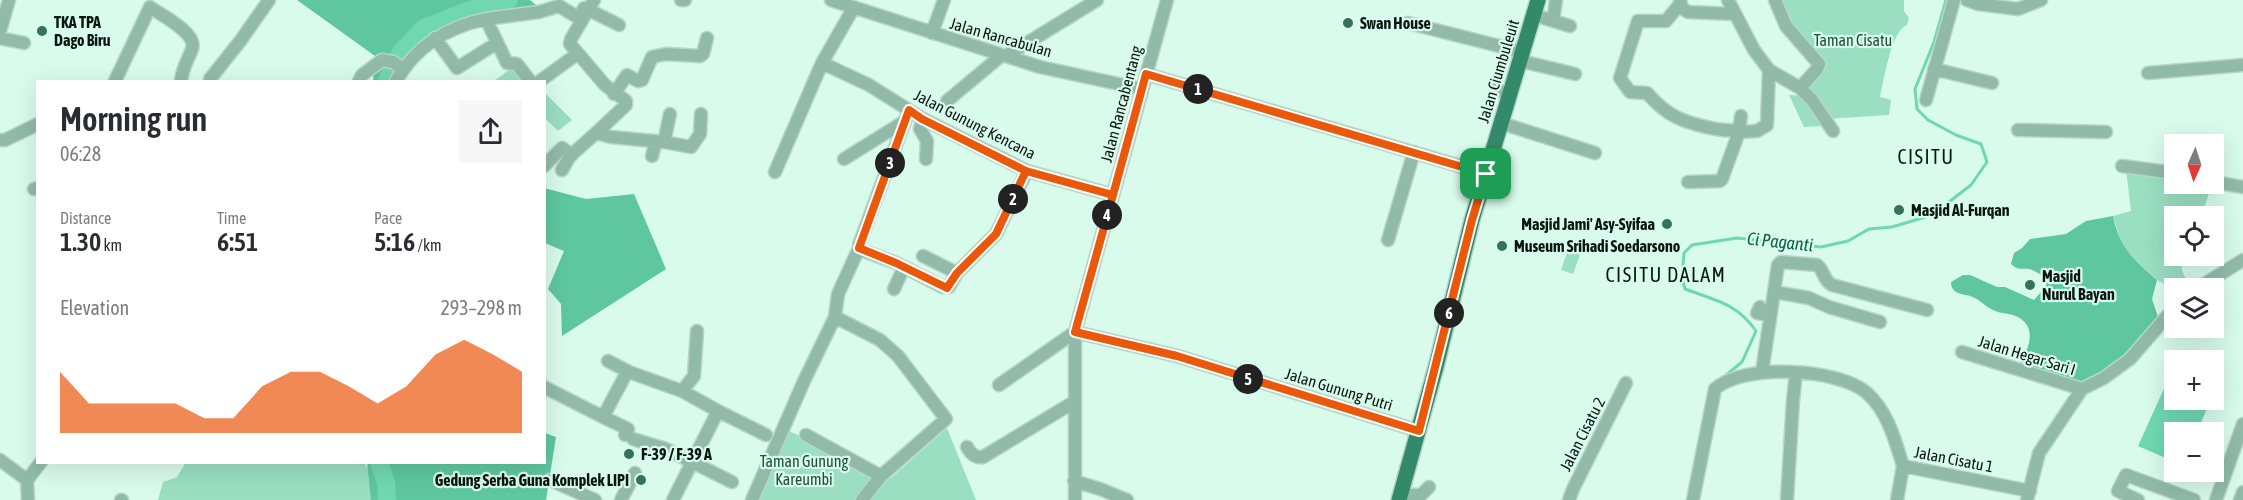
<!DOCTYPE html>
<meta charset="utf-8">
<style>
:root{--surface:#fff;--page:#f7f7f7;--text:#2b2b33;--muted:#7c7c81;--accent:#ea580c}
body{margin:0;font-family:"Asap Condensed",sans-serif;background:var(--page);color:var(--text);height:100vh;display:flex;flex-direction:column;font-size:22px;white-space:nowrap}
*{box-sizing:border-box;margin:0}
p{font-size:20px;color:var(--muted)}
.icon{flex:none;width:33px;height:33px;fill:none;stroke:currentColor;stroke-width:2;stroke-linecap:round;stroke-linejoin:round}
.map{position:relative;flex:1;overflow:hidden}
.sheet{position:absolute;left:36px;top:80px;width:510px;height:384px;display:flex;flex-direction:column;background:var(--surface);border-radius:0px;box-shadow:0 6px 24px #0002}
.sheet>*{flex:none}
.needle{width:39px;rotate:183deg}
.buttons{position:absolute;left:2164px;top:134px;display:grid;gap:12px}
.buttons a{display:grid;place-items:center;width:60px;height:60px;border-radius:0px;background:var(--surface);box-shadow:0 6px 24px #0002;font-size:30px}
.pin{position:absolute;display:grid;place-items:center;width:51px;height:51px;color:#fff;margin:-26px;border-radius:12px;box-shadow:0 3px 9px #0006}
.km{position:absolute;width:30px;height:30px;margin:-15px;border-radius:50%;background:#222;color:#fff;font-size:16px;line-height:30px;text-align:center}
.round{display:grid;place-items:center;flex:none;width:63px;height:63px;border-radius:0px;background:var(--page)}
.head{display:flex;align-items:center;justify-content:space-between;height:102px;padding:0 24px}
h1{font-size:33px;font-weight:600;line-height:45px}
.stats{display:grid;grid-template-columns:repeat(3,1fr);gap:9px;height:102px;padding:6px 24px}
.stats div{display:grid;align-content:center}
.stats b{font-size:26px;font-weight:600}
.stats small{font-size:16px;font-weight:400}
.stats p{font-size:16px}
.chart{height:168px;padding:12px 24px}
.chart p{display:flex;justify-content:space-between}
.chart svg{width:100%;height:108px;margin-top:6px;fill:var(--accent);opacity:.7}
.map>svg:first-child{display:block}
</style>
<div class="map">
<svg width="2243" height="500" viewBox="0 0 2243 500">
<rect width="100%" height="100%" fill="#d9fbec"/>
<!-- green -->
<path fill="#9adfc2" d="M1778,0H1904V11L1909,18L1907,25C1891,31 1884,80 1880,97L1891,100L1889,115L1826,119L1804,88L1819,74Z
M516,65L530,81H494Z
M545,93L572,120L558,131L545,118Z
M1789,95L1805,96L1822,126L1804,127Z
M2126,169L2175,175V183H2198L2209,193L2203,212L2183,210L2182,216H2175V255H2181L2182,270L2188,284L2186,288H2172L2157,280L2131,257L2121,242L2113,216L2131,211Z
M1568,250L1580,255L1573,274L1561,270Z
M947,428L976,500H756L789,431L891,478Z
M186,462H364L369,471L372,500H158L163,482L177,477Z"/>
<!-- forest -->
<path fill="#5ec7a0" d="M297,0H530L542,10C498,13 445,13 411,45C403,52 398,67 392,76V81H373L375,56Z
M544,188L586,199L634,194L666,269L562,336L561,304L548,289L564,251L545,243Z
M2113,216C2120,249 2133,259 2157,280L2152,299L2158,317L2156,322C2138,344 2107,389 2075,384C2056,381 2036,371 2018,365C2030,349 2039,324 2013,315C2006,313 1997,313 1991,309C1985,306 1981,301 1975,298C1966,293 1951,296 1951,282L1963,275H1970L1997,287H2005L2034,300L2046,286L2047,279C2043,276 2034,270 2029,269C2020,268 2019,271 2011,264L2014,253L2022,248L2030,239L2066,234L2086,221Z
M545,433L556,437L546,500H371L367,462H544Z"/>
<!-- water -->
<path fill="#70d8b0" d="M2172,371L2175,373V399H2211L2197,432H2175V462L2138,446Z"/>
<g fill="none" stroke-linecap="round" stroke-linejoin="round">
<!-- stream -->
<path stroke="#70d8b0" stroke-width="3" d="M1725,376L1742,362L1756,331C1737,303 1714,300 1685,289L1682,278L1684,253L1692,245L1737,238L1821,247L1848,241L1869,229L1892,227L1932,215L1971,185L1987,162L1981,144L1956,135L1928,120L1917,109L1915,89L1934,42L1946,0"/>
<!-- river -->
<path stroke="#70d8b0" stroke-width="18" d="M387,81L401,52L424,28L467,11L509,0
M379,462L386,482L387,500"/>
<!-- minor casing -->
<g stroke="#b8d6c9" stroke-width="15">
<path id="minor" d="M594,0L571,39L570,44L605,85L626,101V105L596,133L611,137L664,142L691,147L700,134L701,114
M681,0H685
M831,0L1040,67L1142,89
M1680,0L1682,8L1688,12L1734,14
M1728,0L1754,50L1769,70L1800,88L1812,100L1833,131
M1775,0L1786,26L1819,64L1817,69L1800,88
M1967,0L1978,4L2018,9L2041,0
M1680,4L1666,21H1638L1620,78L1630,92L1647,93C1654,101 1666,112 1676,117C1690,124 1721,132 1736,130
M150,7C161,15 198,33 192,49C188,60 182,69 181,81
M589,10L619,25
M1534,15L1570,26
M486,19L539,12L559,6L579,18L584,8
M1553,21L1556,0
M1408,23L1523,52
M0,31L9,0
M932,33L944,0
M0,38L24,43
M435,38L457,68L497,43
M1006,56L1097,0
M1521,61L1575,74
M822,63L869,85L923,119L1027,171L1113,195
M1934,69L1992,83
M2148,73L2243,65
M1146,74L1487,174
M210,79L241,40L269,0
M115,81L150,7
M359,81L362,75L382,60L393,62L403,69
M396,81C416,46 447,27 486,19L507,63L517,64L530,81
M540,81L577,54
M1496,89L1510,95
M614,94L627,75L638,81L642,80L652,57L666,54L700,56L703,54L707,38
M1926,100L1954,0
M947,101L1002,55
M909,110L859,245L861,250L896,263L943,287H949L957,273L996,234L1027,171
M923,119L920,129L927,141L926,159
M1501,123L1595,153
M2018,130L2106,132
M1739,132L1741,116
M0,140H5L38,124
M664,142L670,114
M652,156L656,141
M844,159L905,121
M544,166L562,148L572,155
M2122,166L2175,173
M562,170L570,156L596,133
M775,172L822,63L854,7
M1688,182L1720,181L1722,179L1739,132L1757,131L1767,125L1769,70
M2214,182L2243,187
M34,189L38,188
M1388,240L1414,152
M923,256L957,273
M2198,288L2243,260
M894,289L904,267
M1774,292L1809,298L1829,307L1880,322
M1760,307L1757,313L1770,315
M835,317L880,340L898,356L946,419L881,476L862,500
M1962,352L2082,389
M608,361L629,372
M1762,372L1778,265L1781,262L1817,265C1824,270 1823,280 1832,285L1927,310
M999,385L1075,332L1177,356L1419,431
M544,387L603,417L626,374L629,372L682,391L718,411
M682,391L694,376L697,331
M603,417L628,429L625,435
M806,435L881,476
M633,439L666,449L732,482
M967,447C971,454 975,458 983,457L1074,402
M0,460L27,480
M550,480L595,500
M1074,481L1100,489L1127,500
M1400,495H1421L1429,487
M28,500L27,480L41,462
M121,500H122
M621,500L635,473
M673,500L718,411L766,435
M752,500L804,381L835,317L838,294L859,248
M1075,500V332L1167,0
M1569,500L1573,489L1626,383
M1693,500L1715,389C1743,363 1839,368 1867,393C1888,412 1895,440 1903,466L2030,491
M1787,500L1793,400L1796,373
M1897,500L1903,466
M2027,500L2039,453L2082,389L2104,378L2130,359L2175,307
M2138,500L2118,491L2126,475L2194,500
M2216,500L2243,424
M2240,500L2243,492"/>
</g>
<!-- major casing -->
<g stroke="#b8d6c9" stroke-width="18">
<path id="major" d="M1399,500L1436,367L1472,220L1538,0"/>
</g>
<!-- minor -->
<use href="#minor" stroke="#91bba8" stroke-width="12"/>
<!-- major -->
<use href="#major" stroke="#338a6b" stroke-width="15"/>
</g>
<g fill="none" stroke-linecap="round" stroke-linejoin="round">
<!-- route casing -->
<g stroke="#fff" stroke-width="12">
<path id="route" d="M1486,174L1146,74L1113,195L1026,171L996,234L957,273L947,288L896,263L859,248L909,110L922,119L1026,171L1113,195L1075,332L1177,356L1419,431L1472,220L1486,174"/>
</g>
<!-- route -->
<use href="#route" stroke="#ea580c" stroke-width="8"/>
</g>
<!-- markers -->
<g fill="#36715a" stroke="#d9fbec" stroke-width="2">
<circle cx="1348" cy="23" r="6"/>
<circle cx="42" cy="31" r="6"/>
<circle cx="1899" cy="210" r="6"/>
<circle cx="1667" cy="224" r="6"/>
<circle cx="1502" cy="246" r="6"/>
<circle cx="2030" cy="285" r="6"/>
<circle cx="629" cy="454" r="6"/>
<circle cx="641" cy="480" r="6"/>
</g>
<g text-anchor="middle" stroke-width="4.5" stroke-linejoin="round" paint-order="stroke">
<!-- poi labels -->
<g font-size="16" font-weight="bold" fill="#0a1611" stroke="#d9fbec" text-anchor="start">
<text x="54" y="28">TKA TPA<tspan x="54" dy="18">Dago Biru</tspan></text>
<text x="1360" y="29">Swan House</text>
<text x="1911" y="216">Masjid Al-Furqan</text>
<text x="1655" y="230" text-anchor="end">Masjid Jami' Asy-Syifaa</text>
<text x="1514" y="252">Museum Srihadi Soedarsono</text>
<text x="2042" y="282">Masjid<tspan x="2042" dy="18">Nurul Bayan</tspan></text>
<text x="641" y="460">F-39 / F-39 A</text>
<text x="629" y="486" text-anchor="end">Gedung Serba Guna Komplek LIPI</text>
</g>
<!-- street labels -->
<g font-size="16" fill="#0a1611" stroke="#d9fbec">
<text transform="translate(1001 37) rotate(16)" y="6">Jalan Rancabulan</text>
<text transform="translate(1498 71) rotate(-73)" y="6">Jalan Ciumbuleuit</text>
<text transform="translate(1121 104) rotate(-75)" y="6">Jalan Rancabentang</text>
<text transform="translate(975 124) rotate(27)" y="6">Jalan Gunung Kencana</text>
<text transform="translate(2027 355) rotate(17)" y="6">Jalan Hegar Sari I</text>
<text transform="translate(1339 389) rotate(17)" y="6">Jalan Gunung Putri</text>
<text transform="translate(1582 434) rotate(-63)" y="6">Jalan Cisatu 2</text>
<text transform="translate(1954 459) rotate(11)" y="6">Jalan Cisatu 1</text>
</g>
<!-- park labels -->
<g font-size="16" fill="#204d3c" stroke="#d9fbec">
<text x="1853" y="46">Taman Cisatu</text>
<text x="804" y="467">Taman Gunung<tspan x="804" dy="18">Kareumbi</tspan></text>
</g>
<!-- water labels -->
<g font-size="18" font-style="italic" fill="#0e6248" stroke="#d9fbec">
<text transform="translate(1780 242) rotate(6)" y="6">Ci Paganti</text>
</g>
<!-- quarter labels -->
<g font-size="20" letter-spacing="1.5" fill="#0a1611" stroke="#d9fbec">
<text x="1926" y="164">CISITU</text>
<text x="1666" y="282">CISITU DALAM</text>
</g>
</g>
</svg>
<div class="buttons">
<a><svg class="needle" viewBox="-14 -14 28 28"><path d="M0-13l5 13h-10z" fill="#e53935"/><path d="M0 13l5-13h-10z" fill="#7c7c81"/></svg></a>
<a><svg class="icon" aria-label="locate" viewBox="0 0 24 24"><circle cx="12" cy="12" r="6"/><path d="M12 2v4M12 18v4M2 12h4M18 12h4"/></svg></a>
<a><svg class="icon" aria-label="layers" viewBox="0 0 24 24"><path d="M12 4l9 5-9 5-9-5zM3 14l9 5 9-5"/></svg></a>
<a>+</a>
<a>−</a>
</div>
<div class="pin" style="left:1486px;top:174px;background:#1e9e55"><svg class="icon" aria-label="arrive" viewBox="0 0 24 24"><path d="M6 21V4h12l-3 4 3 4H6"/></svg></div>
<b class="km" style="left:1198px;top:89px">1</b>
<b class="km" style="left:1013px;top:199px">2</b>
<b class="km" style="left:890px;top:163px">3</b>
<b class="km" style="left:1107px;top:215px">4</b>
<b class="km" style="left:1248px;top:379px">5</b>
<b class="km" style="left:1449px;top:313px">6</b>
<section class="sheet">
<div class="head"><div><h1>Morning run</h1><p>06:28</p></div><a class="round"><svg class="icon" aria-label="share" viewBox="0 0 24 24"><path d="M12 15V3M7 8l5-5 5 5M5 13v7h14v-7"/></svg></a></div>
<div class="stats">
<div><p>Distance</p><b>1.30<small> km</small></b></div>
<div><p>Time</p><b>6:51</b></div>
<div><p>Pace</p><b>5:16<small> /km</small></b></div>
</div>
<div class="chart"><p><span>Elevation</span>293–298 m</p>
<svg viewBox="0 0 160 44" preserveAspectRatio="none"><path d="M0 44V19L10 32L20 32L30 32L40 32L50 38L60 38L70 25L80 19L90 19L100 25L110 32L120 25L130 12L140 6L150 12L160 19V44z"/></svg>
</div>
</section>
</div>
